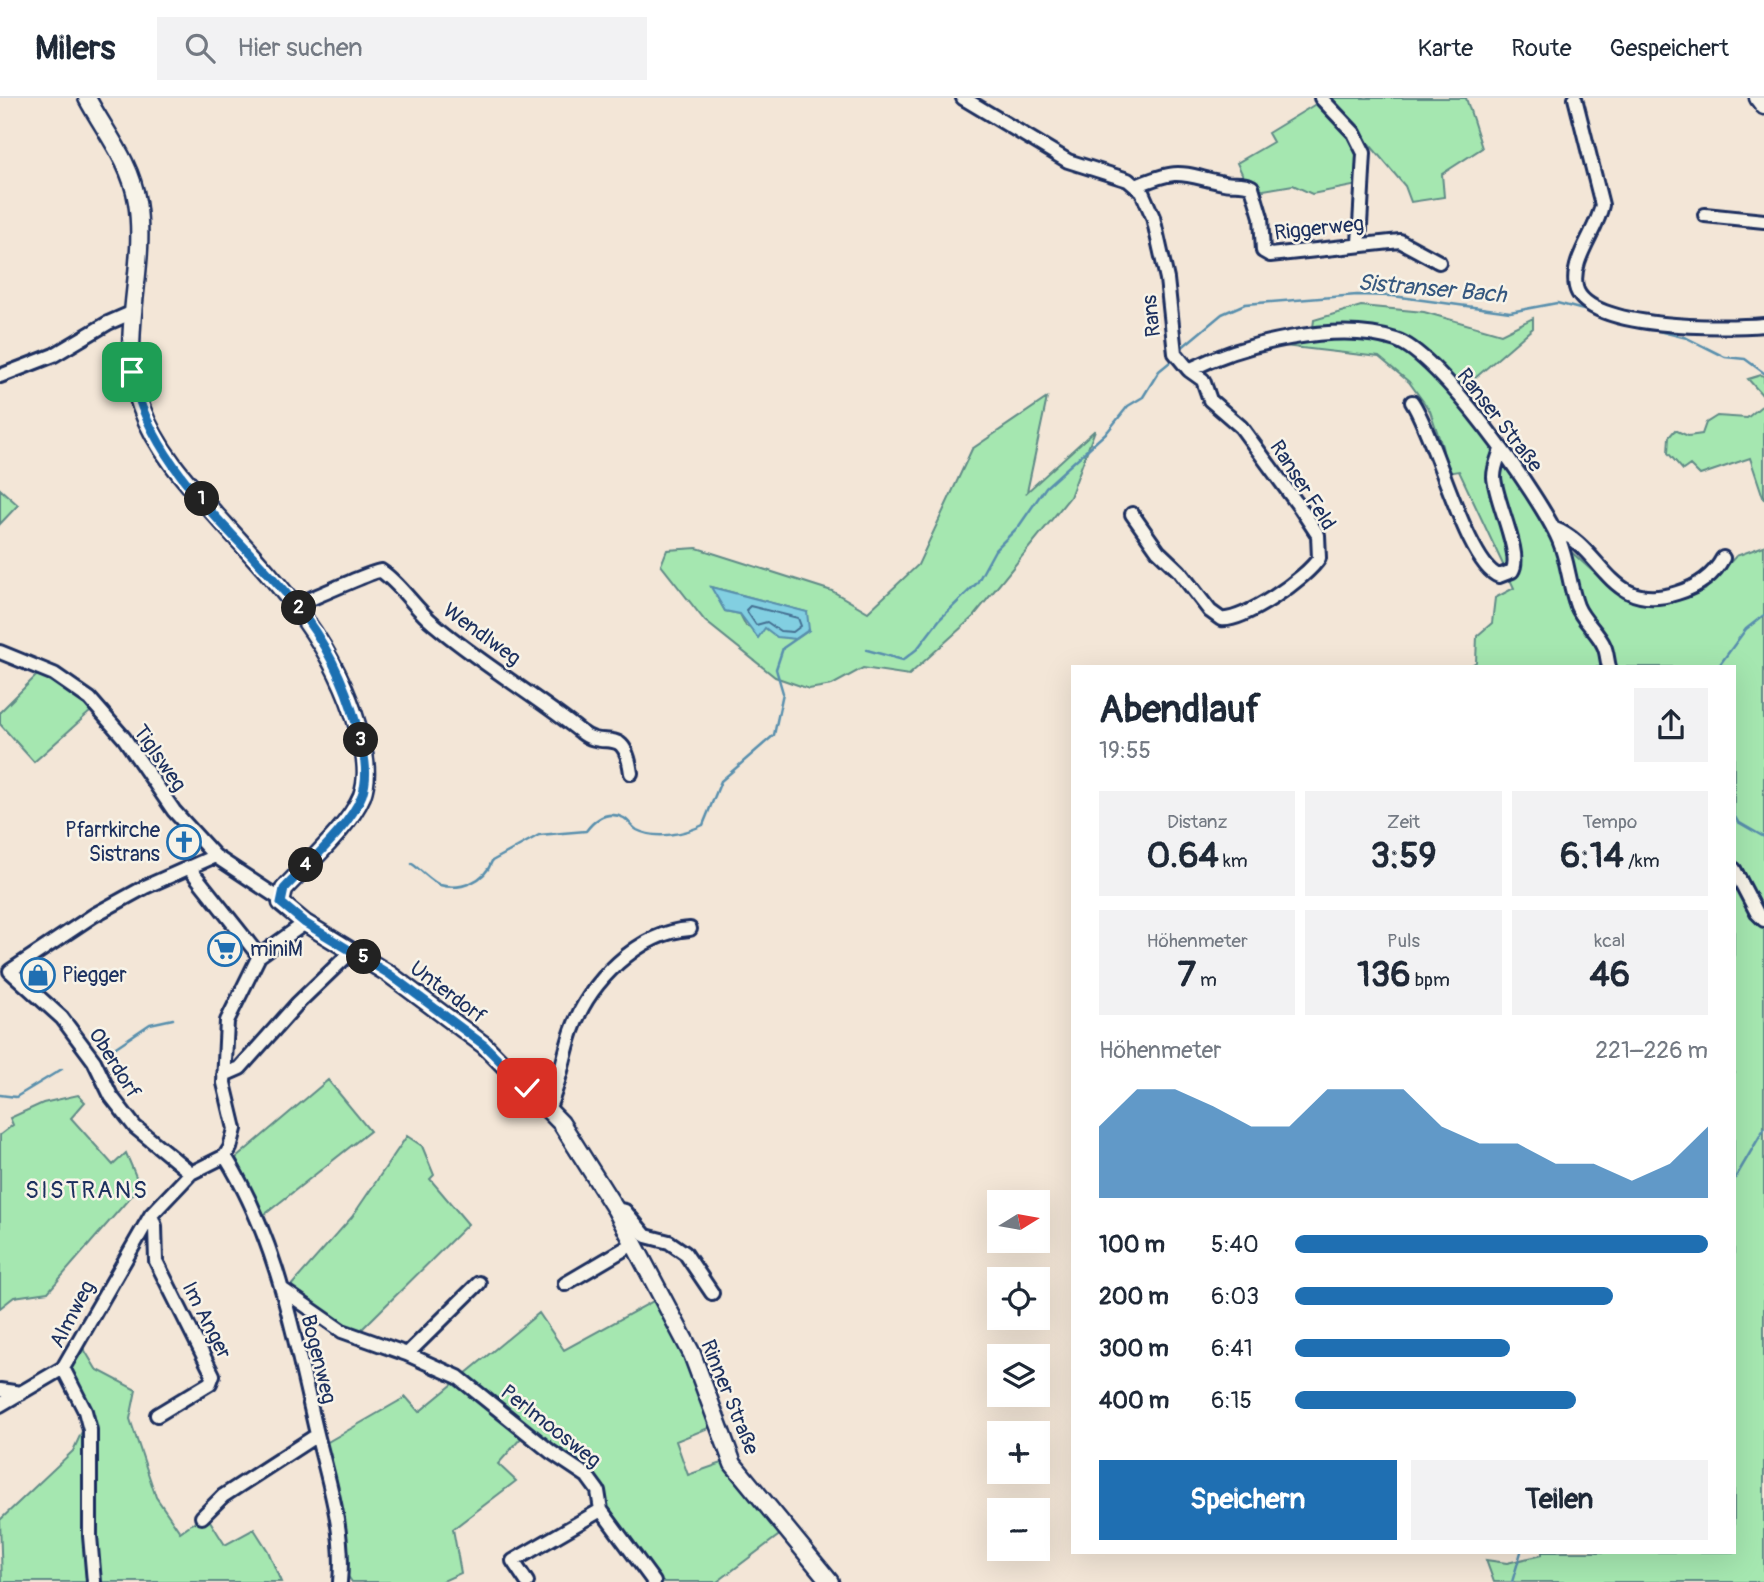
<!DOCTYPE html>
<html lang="de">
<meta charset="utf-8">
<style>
:root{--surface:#fff;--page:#f2f2f3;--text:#1f2937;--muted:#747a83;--line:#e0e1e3;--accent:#1f6fb2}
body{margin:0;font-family:Pangolin,sans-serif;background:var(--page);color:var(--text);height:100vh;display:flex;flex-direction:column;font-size:26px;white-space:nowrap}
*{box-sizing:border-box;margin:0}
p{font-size:23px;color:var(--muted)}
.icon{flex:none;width:38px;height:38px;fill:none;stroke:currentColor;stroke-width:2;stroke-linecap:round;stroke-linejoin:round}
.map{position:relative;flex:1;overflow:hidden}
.panel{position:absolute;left:1071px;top:567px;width:665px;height:889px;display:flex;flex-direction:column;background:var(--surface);border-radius:0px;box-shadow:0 7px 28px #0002}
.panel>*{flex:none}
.needle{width:46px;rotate:79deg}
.tools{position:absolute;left:987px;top:1092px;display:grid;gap:14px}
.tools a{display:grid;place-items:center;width:63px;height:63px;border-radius:0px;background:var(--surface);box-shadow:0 7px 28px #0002;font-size:35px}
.pin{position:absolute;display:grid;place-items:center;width:60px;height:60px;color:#fff;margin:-30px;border-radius:14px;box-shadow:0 4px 10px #0006}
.km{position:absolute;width:35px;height:35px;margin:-18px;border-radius:50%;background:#222;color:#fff;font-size:19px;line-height:35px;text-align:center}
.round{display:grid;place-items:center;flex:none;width:74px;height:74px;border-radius:0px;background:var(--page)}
.overview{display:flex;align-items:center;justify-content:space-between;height:119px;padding:0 28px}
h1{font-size:38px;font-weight:800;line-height:52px}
.metrics{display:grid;grid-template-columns:repeat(3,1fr);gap:10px;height:119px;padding:7px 28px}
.metrics div{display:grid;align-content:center;border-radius:0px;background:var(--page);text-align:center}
.metrics b{font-size:35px;font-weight:800}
.metrics small{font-size:19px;font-weight:400}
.metrics p{font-size:19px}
.chart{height:196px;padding:14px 28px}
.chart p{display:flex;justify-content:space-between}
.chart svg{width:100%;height:126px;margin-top:7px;fill:var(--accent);opacity:.7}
.primary-button{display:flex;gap:14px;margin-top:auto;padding:14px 28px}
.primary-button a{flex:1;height:80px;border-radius:0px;background:var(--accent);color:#fff;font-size:28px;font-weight:800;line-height:80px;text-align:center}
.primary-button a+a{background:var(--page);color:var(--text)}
ul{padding:0 28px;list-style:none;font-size:23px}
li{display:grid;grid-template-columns:112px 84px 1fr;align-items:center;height:52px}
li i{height:18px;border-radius:9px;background:var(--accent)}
header{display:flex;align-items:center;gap:42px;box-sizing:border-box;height:98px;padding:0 35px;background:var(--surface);border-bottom:2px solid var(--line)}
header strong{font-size:33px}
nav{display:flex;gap:38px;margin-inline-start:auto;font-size:24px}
.search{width:490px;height:63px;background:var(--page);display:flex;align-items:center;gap:18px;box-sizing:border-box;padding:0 24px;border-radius:0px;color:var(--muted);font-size:26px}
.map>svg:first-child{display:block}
</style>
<header>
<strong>Milers</strong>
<div class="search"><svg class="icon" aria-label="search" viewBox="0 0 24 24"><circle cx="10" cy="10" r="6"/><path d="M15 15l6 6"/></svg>Hier suchen</div>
<nav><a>Karte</a><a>Route</a><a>Gespeichert</a></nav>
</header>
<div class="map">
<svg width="1764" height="1484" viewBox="0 0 1764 1484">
<rect width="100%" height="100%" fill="#f3e6d7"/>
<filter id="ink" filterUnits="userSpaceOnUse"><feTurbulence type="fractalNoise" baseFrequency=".0143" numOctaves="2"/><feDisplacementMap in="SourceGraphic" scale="14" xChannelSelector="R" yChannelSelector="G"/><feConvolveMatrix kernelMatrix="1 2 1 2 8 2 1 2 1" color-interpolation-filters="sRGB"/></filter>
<g filter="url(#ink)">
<!-- green -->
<path fill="#a5e7b0" stroke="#608b87" stroke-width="2" fill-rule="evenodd" d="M1330,0H1466L1482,50L1442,76L1444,99L1411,104L1405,88Z
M1319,4C1345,34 1362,45 1358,87L1312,96L1293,87L1258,93L1244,80L1237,65L1273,44L1268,35Z
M1361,208L1424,214L1501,236L1533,220V230L1474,281L1449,292L1494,347L1544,429L1622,500L1654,505L1682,501L1705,492L1736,458L1764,448V1484H1494L1486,1462L1507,1465L1542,1457V1454H1734V569H1469L1476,564L1477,538L1492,525L1495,500L1514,490L1459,373L1447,375L1442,348L1430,313L1409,284L1379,259L1284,248L1311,244L1314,222Z
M1761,277L1764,278V299L1748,281Z
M1047,300L1027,394L1095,332L1070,399L973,519L909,577L863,570L832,587L809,591L775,579L705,523L661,467L667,452L697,450L832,493L868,514L918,467L972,351ZM712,489L806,514L765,530L746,528L740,516L725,513Z
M1764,306V402L1750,360L1700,377L1690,367L1683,372L1668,355L1669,339L1675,332L1688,338L1702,336L1706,325L1717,318L1747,320Z
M0,391L18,407L0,426Z
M39,575L76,596L91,613L34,664L0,626V614Z
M328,982L370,1033L264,1117L236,1060Z
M78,997L85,1004L71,1020L113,1067L126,1055L140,1088L48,1194L14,1199L0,1210V1037L13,1027L10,1020L43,1005Z
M407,1038L422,1048L434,1077L430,1081L468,1126L358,1235L334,1226L289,1190L352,1119Z
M655,1202L695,1276L711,1329L676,1343L688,1377L725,1364L736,1384L782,1435L717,1484H658L607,1414L603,1395L529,1331L498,1366L516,1383L453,1431L461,1475L441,1484H352L345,1474V1439L326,1345L406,1299L419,1314L539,1215L564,1252Z
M84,1251L96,1271L136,1292L130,1321L156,1399L180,1434L197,1422L210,1423L225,1447L254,1431L268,1453L281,1484H2L0,1422L73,1353L90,1316L71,1270Z"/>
<!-- water -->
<path fill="#82cfe1" stroke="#598fad" stroke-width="2" d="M711,489L807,514L809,532L796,541L777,539L765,530L758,540L740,516L725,513Z"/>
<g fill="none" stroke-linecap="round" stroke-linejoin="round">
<!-- shore -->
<path stroke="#446f92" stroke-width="2" d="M750,508L798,520L801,528L793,534L780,533L767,524L756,527L746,512Z"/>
<!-- stream -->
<path stroke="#598fad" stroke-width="2.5" d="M1642,229L1687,240L1725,259L1745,261L1764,275
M1180,251L1222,216L1245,206L1357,197L1393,198L1510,214L1557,205L1595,215
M867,552L903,562L917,551L940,521L977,485L995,452L1019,428L1046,389L1108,333L1128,308L1143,299L1159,273L1170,264
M1718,569L1746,531L1764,517
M1734,717L1738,724L1764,739
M412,766C420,771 432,784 440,787C461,793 485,783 492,763L539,737L586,733C595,721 608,712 624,720C629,723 632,729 637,732C656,742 685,736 703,727L721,683L774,637L783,595L776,571L783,550L809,532
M107,955L150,926L173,921
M0,997L16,999L62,971
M1734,1082L1764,1031
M1512,1484L1521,1454"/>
<!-- minor casing -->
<g stroke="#1b2f5e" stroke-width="18">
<path id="minor" d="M963,0L1068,63L1128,82L1142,94L1153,119L1167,181L1175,255L1189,272C1242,246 1337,222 1396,242C1439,256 1540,398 1559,442C1568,463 1569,487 1577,508C1583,523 1598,534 1604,548C1607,554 1607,562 1609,569
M1321,0L1354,35L1364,55L1359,145
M1575,0L1602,107C1597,133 1570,162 1576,189C1586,233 1729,230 1764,227
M1136,88C1181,69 1180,76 1224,85C1234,87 1243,84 1252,89L1261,119L1263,153L1270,157L1400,143L1439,164
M1705,117L1764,123
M0,278L54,257L108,225L131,215
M1412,304C1435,338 1467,467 1499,478L1512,473C1523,457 1495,402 1494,379C1494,369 1498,361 1501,352
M1132,416L1158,453L1179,473L1210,513L1221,521C1243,524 1307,480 1319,460L1318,437L1301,411L1241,329L1210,302L1203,282L1189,272
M1553,430C1604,449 1608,517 1677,495C1697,489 1713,479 1723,460
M296,507C309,502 375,472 381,473C401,486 415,511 434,526C480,565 533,596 581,634C605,654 624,624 631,675
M0,554L54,576L90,601L124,640L174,713L215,758L280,801
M1734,771L1757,815L1764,822
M259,858L305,825
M10,873L62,920L94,963L111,998L135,1029L191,1075
M10,873L94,817L145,789L215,758
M224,977L240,970L297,906L352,853
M548,1011C560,986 563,959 572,933C588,885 639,834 690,831
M225,1058C278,1143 294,1239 317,1336C329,1384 345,1435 340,1484
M619,1112L625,1113L646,1138L669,1144L685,1155L712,1195
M151,1117L155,1128L156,1163L213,1277L210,1285L157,1317
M565,1186L633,1146
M282,1191L342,1233L407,1256L458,1279L551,1354L587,1378L598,1393L601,1412L654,1484
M407,1256L479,1185
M63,1270L85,1313L90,1332V1438L94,1484
M0,1292L21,1295
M0,1307L63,1270L151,1117L191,1075L225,1058L230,1050L235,1031L224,985L227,923L259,858L190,771
M202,1419L223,1398L317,1337
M527,1484L513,1463L601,1412"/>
</g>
<!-- secondary casing -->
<g stroke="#1b2f5e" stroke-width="21">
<path id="secondary" d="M87,0C105,34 131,64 137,104C148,173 116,240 141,309C156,351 186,384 216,417C275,482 334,543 358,630C364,652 370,676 362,698C349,729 307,766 284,791L281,805L305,825L389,876L484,947L561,1025L616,1112L692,1256L733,1366L830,1484
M1758,0L1764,8"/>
</g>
<!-- minor -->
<use href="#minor" stroke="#f7f3e8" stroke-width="12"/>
<!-- secondary -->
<use href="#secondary" stroke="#f7f3e8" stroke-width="16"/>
</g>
</g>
<g fill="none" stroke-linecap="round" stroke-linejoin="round" filter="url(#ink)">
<!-- route casing -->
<g stroke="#fff" stroke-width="14">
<path id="route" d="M132,274C150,371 237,434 295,506C325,543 345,584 357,629C363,651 370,675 362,697C350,729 307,766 284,791L281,805L305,825L389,876L484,947L527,990"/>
</g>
<!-- route -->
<use href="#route" stroke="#1f6fb2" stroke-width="9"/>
</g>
<!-- icons -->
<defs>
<g id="church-ring" transform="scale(1.75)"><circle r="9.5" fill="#f7f3e8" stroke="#1f6fb2" stroke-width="1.5"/><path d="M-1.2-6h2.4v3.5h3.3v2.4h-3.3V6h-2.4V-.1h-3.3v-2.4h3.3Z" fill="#1f6fb2"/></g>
<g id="supermarket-ring" transform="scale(1.75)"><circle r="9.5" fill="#f7f3e8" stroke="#1f6fb2" stroke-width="1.5"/><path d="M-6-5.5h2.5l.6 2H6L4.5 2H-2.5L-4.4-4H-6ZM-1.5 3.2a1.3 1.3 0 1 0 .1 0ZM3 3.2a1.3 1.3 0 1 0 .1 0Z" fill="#1f6fb2"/></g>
<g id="shop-ring" transform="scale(1.75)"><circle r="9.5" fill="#f7f3e8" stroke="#1f6fb2" stroke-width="1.5"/><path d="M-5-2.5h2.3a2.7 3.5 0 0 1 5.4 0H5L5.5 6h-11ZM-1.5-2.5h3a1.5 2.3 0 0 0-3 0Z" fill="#1f6fb2"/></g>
</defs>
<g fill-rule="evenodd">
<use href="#church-ring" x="184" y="744"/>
<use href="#supermarket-ring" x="225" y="851"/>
<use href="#shop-ring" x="38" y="877"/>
</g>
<g text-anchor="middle" stroke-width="5" stroke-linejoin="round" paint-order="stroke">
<!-- street labels -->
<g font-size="21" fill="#1b2f5e" stroke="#f7f3e8">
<text transform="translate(1319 130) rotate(-6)" y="7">Riggerweg</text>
<text transform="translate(1151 218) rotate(-96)" y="7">Rans</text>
<text transform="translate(1500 322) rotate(52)" y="7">Ranser Straße</text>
<text transform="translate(1303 387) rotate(57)" y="7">Ranser Feld</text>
<text transform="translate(482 536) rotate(36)" y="7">Wendlweg</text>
<text transform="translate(160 660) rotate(55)" y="7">Tiglsweg</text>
<text transform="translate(448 894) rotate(37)" y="7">Unterdorf</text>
<text transform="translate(115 965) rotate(58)" y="7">Oberdorf</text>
<text transform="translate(72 1216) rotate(-62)" y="7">Almweg</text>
<text transform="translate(207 1222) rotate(63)" y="7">Im Anger</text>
<text transform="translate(319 1261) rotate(76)" y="7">Bogenweg</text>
<text transform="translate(730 1299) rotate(68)" y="7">Rinner Straße</text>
<text transform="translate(551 1328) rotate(38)" y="7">Perlmoosweg</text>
</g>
<!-- poi labels -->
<g font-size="21" fill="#1b2f5e" stroke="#f7f3e8" text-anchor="start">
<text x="160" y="739" text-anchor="end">Pfarrkirche<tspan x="160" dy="24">Sistrans</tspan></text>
<text x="250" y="858">miniM</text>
<text x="62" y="884">Piegger</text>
</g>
<!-- water labels -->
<g font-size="23" font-style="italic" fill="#35577f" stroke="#f7f3e8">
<text transform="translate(1432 190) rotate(5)" y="8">Sistranser Bach</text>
</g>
<!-- quarter labels -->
<g font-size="24" letter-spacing="2" fill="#1b2f5e" stroke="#f7f3e8">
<text x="87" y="1100">SISTRANS</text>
</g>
</g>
</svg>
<div class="tools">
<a><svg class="needle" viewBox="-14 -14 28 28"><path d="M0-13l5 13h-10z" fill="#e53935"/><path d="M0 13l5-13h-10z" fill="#747a83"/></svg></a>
<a><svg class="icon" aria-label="locate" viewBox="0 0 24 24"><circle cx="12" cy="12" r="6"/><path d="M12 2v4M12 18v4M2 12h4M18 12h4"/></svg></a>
<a><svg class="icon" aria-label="layers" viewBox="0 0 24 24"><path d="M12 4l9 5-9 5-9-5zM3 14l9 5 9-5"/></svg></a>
<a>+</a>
<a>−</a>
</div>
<div class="pin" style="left:132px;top:274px;background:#1e9e55"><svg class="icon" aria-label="arrive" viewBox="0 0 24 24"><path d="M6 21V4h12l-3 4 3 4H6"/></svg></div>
<div class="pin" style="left:527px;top:990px;background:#d93025"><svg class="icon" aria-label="check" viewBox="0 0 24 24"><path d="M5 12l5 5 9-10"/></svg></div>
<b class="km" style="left:202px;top:401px">1</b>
<b class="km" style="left:299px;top:510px">2</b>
<b class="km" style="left:361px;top:642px">3</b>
<b class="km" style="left:306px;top:767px">4</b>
<b class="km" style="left:364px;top:859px">5</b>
<section class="panel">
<div class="overview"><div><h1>Abendlauf</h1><p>19:55</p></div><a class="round"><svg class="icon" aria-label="share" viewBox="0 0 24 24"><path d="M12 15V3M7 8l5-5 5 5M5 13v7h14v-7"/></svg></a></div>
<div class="metrics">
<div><p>Distanz</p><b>0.64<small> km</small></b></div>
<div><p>Zeit</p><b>3:59</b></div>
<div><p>Tempo</p><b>6:14<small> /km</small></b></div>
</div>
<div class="metrics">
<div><p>Höhenmeter</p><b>7<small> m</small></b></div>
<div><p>Puls</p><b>136<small> bpm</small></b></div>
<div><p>kcal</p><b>46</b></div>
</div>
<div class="chart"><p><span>Höhenmeter</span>221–226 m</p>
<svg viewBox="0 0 160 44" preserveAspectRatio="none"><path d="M0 44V19L10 6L20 6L30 12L40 19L50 19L60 6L70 6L80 6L90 19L100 25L110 25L120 32L130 32L140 38L150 32L160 19V44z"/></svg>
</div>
<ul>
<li><b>100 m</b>5:40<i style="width:100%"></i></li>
<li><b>200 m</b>6:03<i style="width:77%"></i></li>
<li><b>300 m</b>6:41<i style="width:52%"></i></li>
<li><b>400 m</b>6:15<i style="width:68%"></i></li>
</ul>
<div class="primary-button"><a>Speichern</a><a>Teilen</a></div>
</section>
</div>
